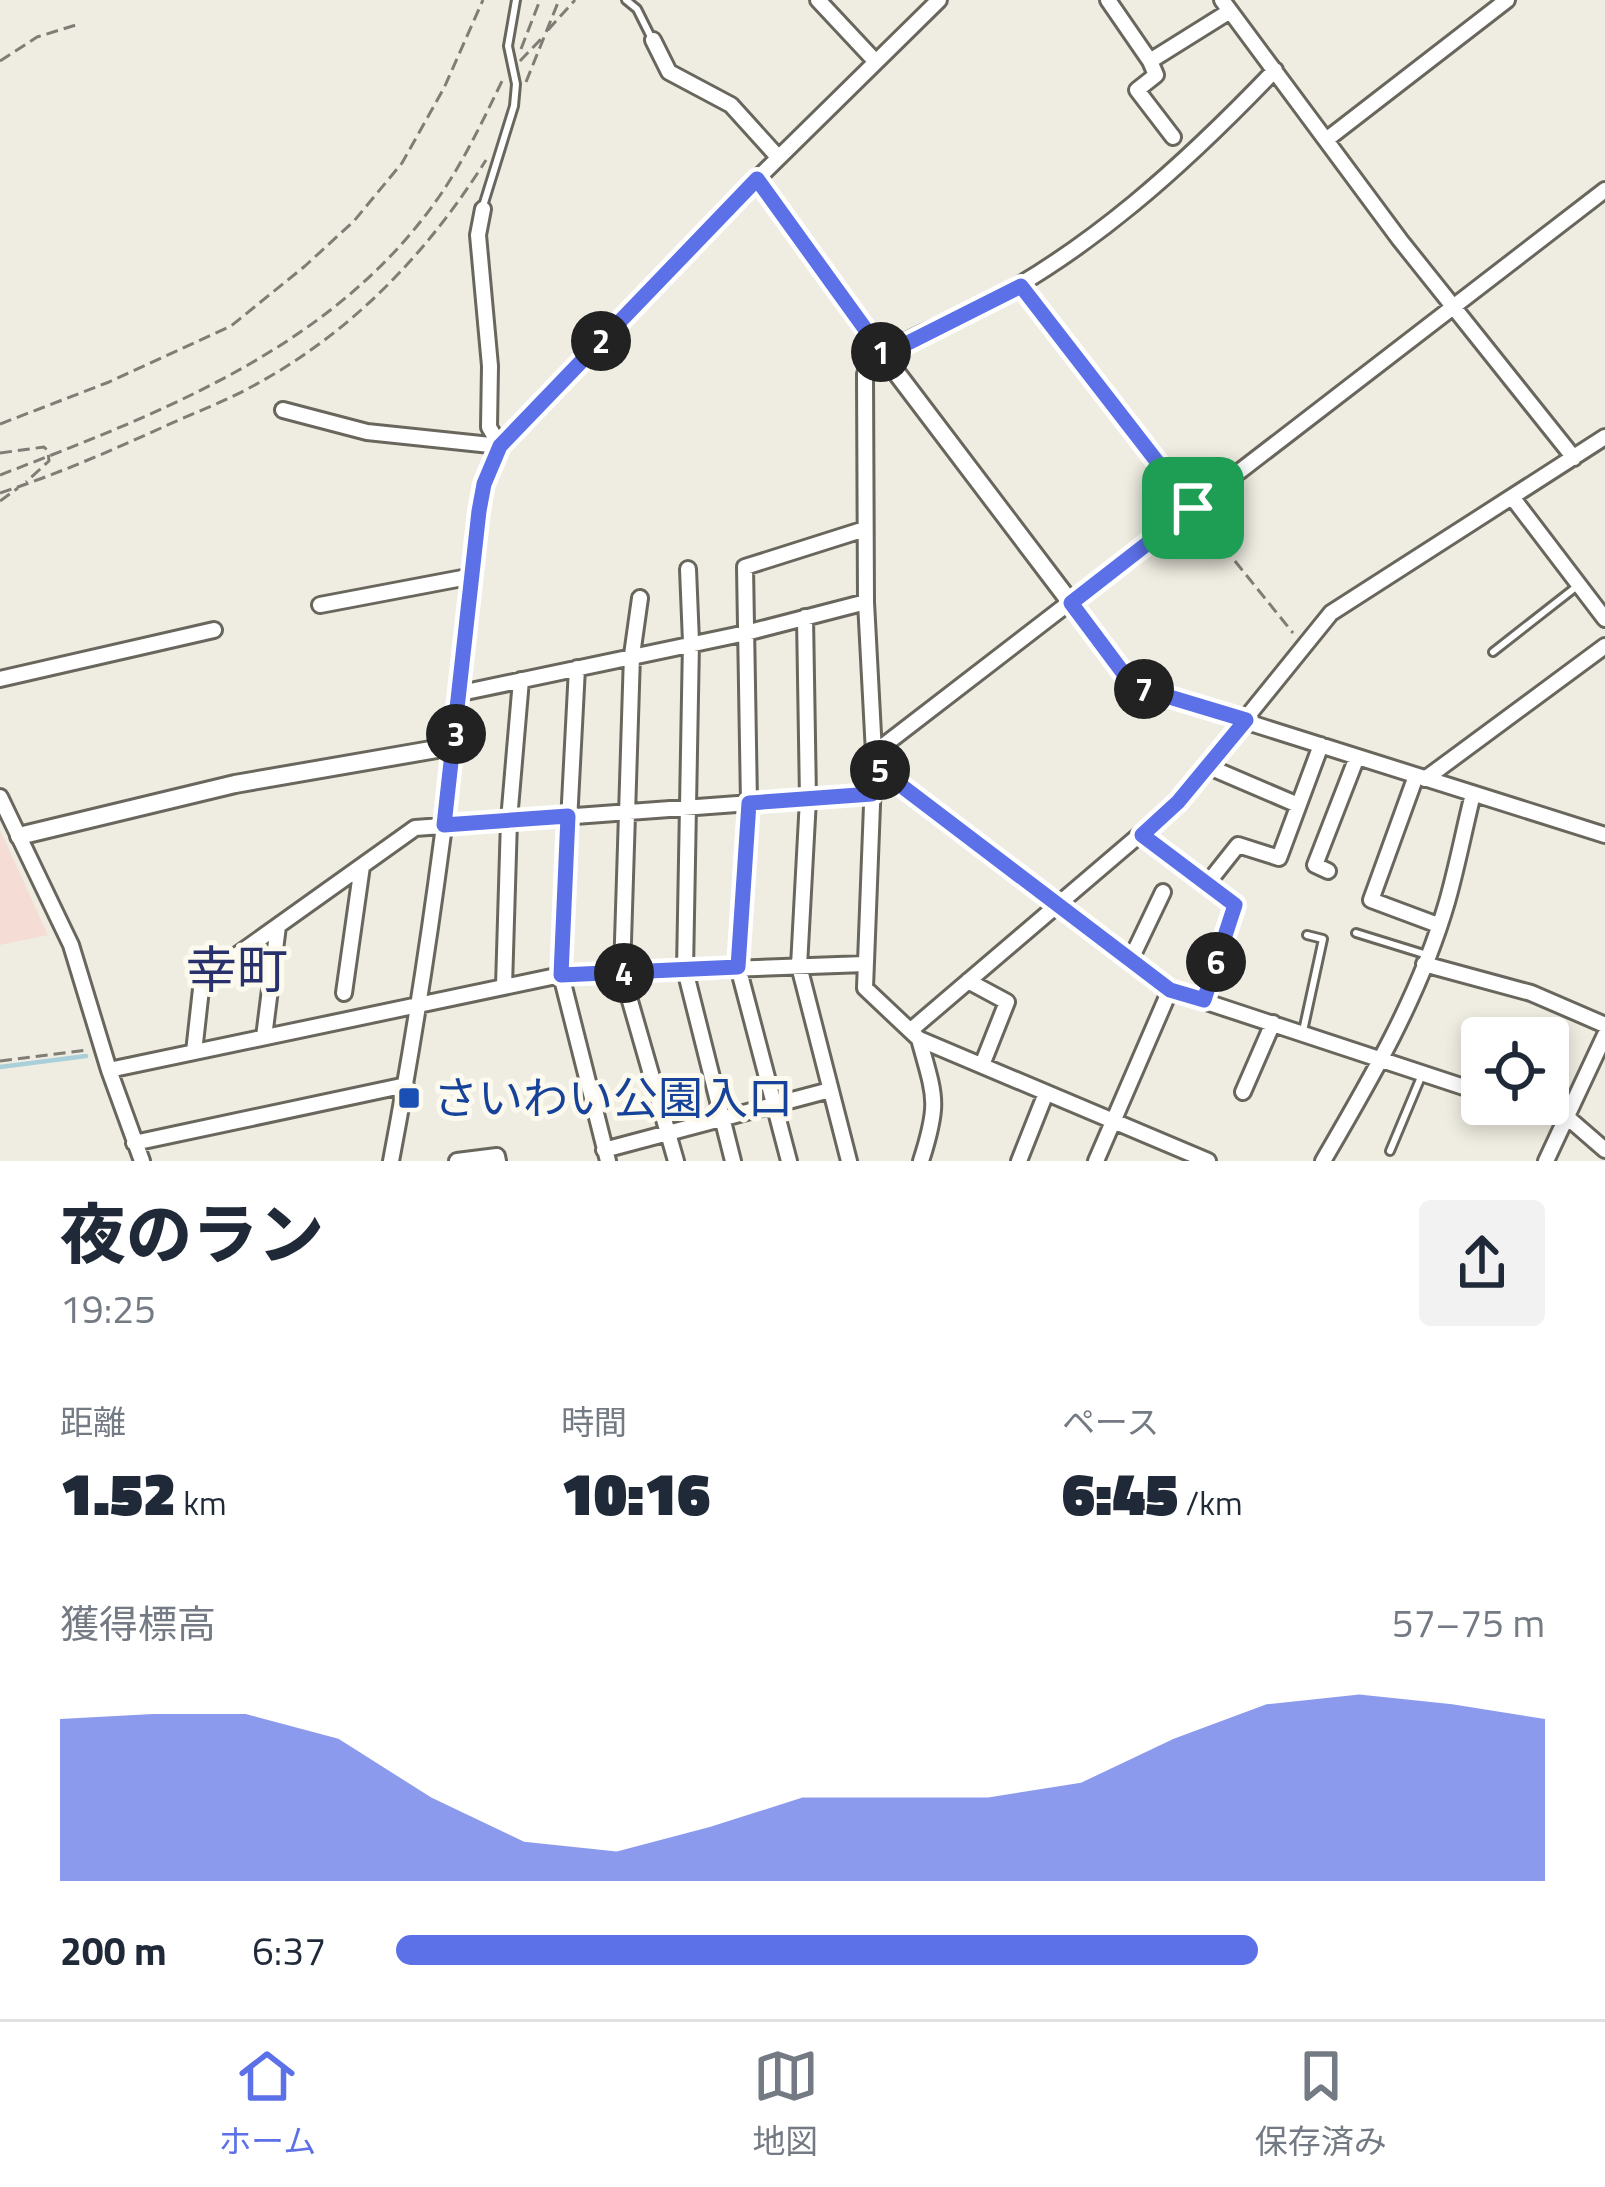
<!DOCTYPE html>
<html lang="ja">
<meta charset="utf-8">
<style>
:root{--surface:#fff;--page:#f2f2f3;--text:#1f2937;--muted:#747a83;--line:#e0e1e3;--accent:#5c70e7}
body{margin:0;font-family:"Titillium Web","Noto Sans JP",sans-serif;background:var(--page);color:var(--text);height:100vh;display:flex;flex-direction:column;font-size:45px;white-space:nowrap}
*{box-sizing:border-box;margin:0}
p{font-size:39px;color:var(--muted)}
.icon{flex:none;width:66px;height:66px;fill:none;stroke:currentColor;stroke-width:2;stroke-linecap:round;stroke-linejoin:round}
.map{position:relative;height:1161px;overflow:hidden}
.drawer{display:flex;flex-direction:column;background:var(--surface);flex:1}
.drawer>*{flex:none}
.buttons{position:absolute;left:1461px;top:1017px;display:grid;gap:24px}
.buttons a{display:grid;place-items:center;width:108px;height:108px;border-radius:12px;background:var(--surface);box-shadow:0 6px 18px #0003;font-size:60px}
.pin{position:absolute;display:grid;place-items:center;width:102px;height:102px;color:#fff;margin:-51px;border-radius:24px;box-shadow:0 6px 18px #0006}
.km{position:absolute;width:60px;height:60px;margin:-30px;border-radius:50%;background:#222;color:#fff;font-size:33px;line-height:60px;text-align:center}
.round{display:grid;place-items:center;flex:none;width:126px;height:126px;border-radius:12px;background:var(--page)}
.overview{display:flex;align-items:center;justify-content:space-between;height:204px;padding:0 60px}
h1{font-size:66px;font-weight:800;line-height:90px}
.metrics{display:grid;grid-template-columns:repeat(3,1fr);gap:18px;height:204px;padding:12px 60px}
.metrics div{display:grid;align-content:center}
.metrics b{font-size:60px;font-weight:800}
.metrics small{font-size:33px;font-weight:400}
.metrics p{font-size:33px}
.chart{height:336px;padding:24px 60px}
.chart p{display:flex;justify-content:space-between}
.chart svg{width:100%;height:216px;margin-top:12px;fill:var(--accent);opacity:.7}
ul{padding:0 60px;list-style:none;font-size:39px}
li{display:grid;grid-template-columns:192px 144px 1fr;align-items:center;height:90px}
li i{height:30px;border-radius:15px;background:var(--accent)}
.tabs{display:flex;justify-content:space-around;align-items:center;height:168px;border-top:3px solid var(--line);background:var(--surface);font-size:33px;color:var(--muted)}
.tabs a{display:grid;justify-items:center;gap:6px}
.tabs .active{color:var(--accent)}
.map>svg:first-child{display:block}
</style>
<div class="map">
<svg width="1605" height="1161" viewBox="0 0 1605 1161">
<rect width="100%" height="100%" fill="#efede1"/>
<!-- education -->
<path fill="#f5dcd4" d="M0,830L48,935L0,945Z"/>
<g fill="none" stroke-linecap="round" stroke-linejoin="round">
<!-- stream -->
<path stroke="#a9cfda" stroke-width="4.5" d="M0,1067L86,1056"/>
<!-- service casing -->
<g stroke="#69675d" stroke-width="12">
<path id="service" d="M626,0L637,9L651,37
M483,206L514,106L516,84L508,46L516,0
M1493,652L1576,587
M1356,933L1427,955
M1303,1031L1323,939L1307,935
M1390,1151L1421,1077"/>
</g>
<!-- minor casing -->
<g stroke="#69675d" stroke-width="20">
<path id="minor" d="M818,0L876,62
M1108,0L1150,61
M1222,0L1400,240L1574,458
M653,40L669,72L731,105L778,157
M1173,137L1137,90L1156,75L1150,61L1230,11
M1326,140L1507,0
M483,209L478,235L490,366L489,427L500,446
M283,410L367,432L500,446
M1512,497L1605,619
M688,569L691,642L685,970L733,1161
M640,598L632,655L622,973L676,1161
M1071,603L1133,686L1605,835
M320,605L473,576
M805,617L808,799L799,966L849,1161
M577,668L561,975L608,1161
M0,679L214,630
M461,693L746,633L866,602
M874,753L1605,190
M874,765L1170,990L1482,1093
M1207,766L1298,805
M1416,776L1371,900L1438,925
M1425,779L1605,646
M0,797L71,945L109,1070L142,1161
M1141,835L1235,905L1204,1000
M1328,871L1315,865L1357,757
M1207,884L1238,845L1279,858L1321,745
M1131,959L1163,892
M1424,964L1531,993L1605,1025
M968,981L1007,1002L982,1065
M504,986L509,820L521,680
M344,993L362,866
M911,1030L1178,802L1331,613L1605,437
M264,1037L278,926
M919,1039C935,1097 940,1102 921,1161
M194,1052L202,980L415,828L872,794
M109,1070L561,975L865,964
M1243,1092L1273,1023
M1516,1104L1567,1117L1605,1150
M134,1143L406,1085
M604,1150L830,1090
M391,1161C432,946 458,729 479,511L484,484L500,446L757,179L939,0
M457,1161L497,1156L498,1161
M789,1161L738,967L749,803L745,567L865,529
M1019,1161L1046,1093
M1096,1161L1170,990
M1208,1161L919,1039L865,988L874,753L866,602L865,374C882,346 943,325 974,310C1090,251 1185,164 1275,70
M1323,1161C1371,1079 1420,995 1447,902C1457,867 1464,830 1473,794
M1546,1161L1605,1035"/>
</g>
<!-- tertiary casing -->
<g stroke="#69675d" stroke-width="22">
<path id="tertiary" d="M757,179L883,355L1071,603
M19,836L235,784L454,746"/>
</g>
<!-- path -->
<path stroke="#7f7d76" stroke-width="3" stroke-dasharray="12 6" stroke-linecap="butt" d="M548,30L575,0
M521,49L540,0
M0,61L37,37L79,24
M520,61L542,38
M526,82L559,0
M1028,297L1184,498
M0,424L109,382L231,326L305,266L354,221L402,163L444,88L483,0
M0,453L44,447L48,451L49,461L26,482
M0,475C166,411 339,345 443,191C467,155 485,116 504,77
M0,493C55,475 108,452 161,428C191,414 224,402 253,386C351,333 427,254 486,160
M0,501L18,488
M1201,519L1293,633
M0,1061L88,1050"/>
<!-- service -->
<use href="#service" stroke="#fff" stroke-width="6"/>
<!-- minor -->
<use href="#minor" stroke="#fff" stroke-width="14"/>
<!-- tertiary -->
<use href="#tertiary" stroke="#fff" stroke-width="16"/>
</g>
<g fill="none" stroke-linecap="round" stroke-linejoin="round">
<!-- route casing -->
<g stroke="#fff" stroke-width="24">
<path id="route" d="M757,179L884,355L1021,286L1193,508L1071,603L1133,686L1246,720L1178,802L1142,835L1235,905L1204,1000L1170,990L874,765L872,794L749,803L738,967L561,975L568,816L444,825L479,511L484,484L500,446Z"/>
</g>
<!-- route -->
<use href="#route" stroke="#5c70e7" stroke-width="15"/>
</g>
<!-- markers -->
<rect fill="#1a4fb4" stroke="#fcfaee" stroke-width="4.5" x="397" y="1086" width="24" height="24" rx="6"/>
<g text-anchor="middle" stroke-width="10" stroke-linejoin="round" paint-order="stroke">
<!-- transit labels -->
<g font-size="45" fill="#164399" stroke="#fcfaee" text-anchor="start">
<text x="433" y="1114">さいわい公園入口</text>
</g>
<!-- quarter labels -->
<g font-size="51" fill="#28316b" stroke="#fcfaee">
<text x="237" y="988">幸町</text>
</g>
</g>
</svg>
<div class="buttons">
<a><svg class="icon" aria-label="locate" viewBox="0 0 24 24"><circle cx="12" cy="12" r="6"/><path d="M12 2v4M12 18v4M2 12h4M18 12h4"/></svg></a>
</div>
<div class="pin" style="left:1193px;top:508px;background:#1e9e55"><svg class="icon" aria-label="arrive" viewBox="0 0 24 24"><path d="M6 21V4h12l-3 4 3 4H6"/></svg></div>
<b class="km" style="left:881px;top:352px">1</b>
<b class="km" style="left:601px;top:341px">2</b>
<b class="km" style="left:456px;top:734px">3</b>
<b class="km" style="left:624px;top:973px">4</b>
<b class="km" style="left:880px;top:770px">5</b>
<b class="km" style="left:1216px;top:962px">6</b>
<b class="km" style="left:1144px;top:689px">7</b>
</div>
<section class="drawer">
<div class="overview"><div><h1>夜のラン</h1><p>19:25</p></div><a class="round"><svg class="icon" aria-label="share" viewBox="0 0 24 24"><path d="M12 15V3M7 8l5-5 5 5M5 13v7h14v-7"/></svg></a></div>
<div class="metrics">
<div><p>距離</p><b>1.52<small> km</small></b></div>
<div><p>時間</p><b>10:16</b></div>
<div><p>ペース</p><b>6:45<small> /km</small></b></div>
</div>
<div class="chart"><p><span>獲得標高</span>57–75 m</p>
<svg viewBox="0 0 160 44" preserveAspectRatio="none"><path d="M0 44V11L10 10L20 10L30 15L40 27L50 36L60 38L70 33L80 27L90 27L100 27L110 24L120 15L130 8L140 6L150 8L160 11V44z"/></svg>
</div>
<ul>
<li><b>200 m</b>6:37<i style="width:75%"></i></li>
</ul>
</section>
<nav class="tabs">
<a class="active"><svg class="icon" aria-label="home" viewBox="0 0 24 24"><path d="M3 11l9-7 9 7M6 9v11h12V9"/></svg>ホーム</a>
<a><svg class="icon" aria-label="map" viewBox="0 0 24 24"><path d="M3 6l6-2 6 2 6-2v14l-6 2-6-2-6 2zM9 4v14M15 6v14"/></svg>地図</a>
<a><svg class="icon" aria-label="saved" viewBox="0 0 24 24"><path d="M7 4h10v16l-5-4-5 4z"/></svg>保存済み</a>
</nav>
